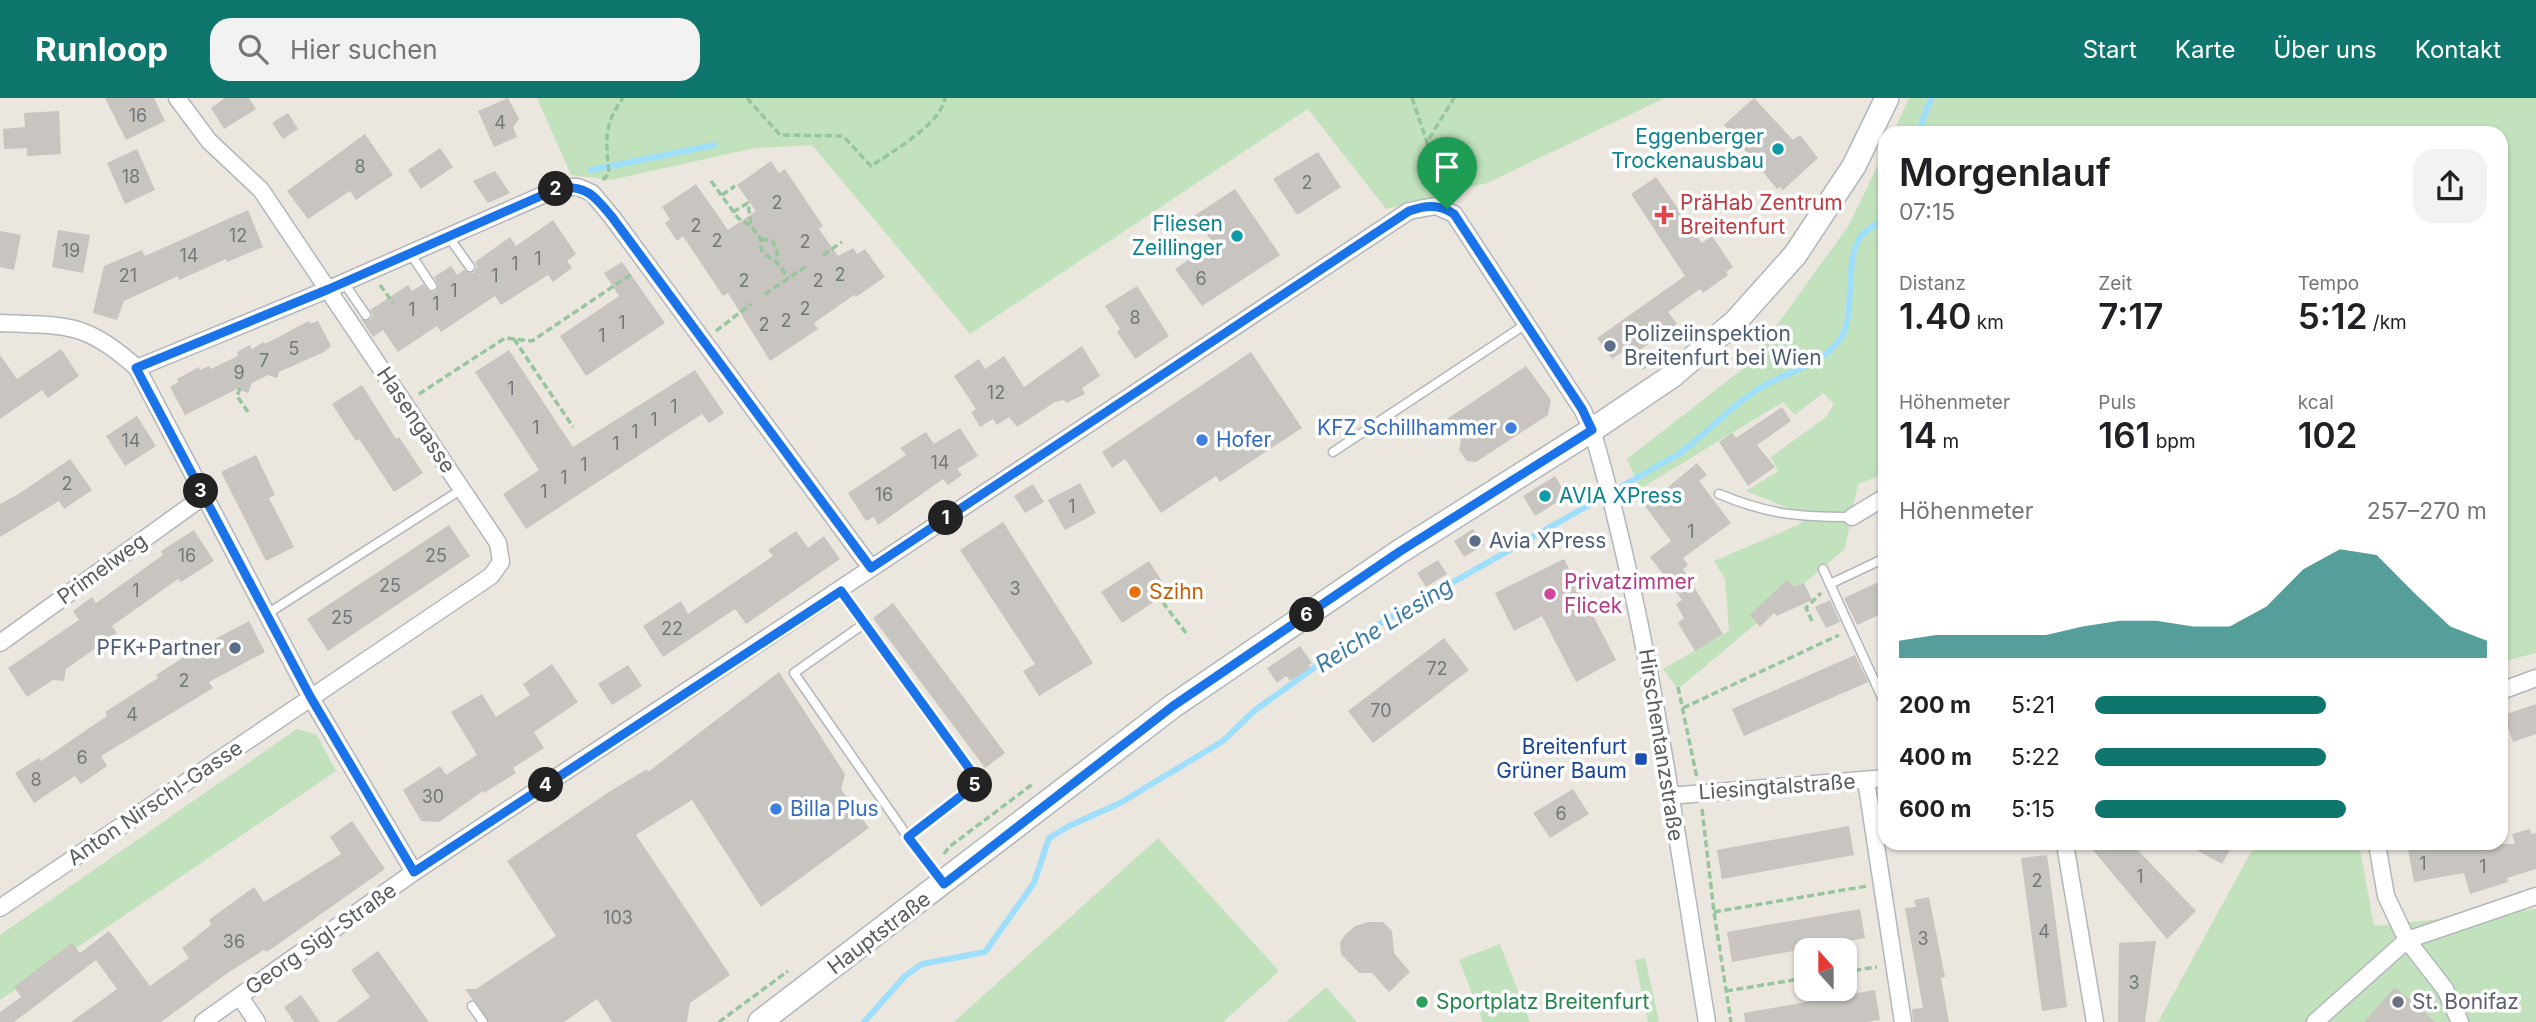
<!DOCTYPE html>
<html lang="de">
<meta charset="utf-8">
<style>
:root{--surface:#fff;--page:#f2f2f2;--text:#202124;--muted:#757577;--accent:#0f766e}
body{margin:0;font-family:Inter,sans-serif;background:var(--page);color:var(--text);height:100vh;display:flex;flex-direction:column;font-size:26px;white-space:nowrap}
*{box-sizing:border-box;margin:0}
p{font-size:23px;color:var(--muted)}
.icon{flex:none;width:38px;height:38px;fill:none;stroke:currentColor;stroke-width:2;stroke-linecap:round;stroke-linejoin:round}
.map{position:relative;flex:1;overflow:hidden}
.side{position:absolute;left:1878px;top:28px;width:630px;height:724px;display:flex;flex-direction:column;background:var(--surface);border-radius:21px;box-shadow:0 2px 5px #0004}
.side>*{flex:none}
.needle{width:46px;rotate:339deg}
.controls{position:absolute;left:1794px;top:840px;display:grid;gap:14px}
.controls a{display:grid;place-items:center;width:63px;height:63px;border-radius:14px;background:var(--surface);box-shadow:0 2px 5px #0004;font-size:35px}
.pin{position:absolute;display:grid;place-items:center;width:60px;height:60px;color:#fff;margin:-72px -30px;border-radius:50% 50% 50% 0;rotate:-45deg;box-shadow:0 0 7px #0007}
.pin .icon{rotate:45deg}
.km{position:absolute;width:35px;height:35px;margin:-18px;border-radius:50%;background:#222;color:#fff;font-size:19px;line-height:35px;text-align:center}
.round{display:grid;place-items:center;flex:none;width:74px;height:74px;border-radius:21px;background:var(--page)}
.overview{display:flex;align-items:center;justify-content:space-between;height:119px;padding:0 21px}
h1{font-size:38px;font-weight:600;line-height:52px}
.figures{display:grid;grid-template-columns:repeat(3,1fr);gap:10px;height:119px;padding:7px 21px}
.figures div{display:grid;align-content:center}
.figures b{font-size:35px;font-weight:600}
.figures small{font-size:19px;font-weight:400}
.figures p{font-size:19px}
.chart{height:196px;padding:14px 21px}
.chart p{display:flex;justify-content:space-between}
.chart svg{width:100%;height:126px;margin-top:7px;fill:var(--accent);opacity:.7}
ul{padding:0 21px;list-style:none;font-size:23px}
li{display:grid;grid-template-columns:112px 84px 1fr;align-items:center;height:52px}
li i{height:18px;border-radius:9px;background:var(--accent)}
header{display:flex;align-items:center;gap:42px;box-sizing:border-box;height:98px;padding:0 35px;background:var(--accent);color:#fff}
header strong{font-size:33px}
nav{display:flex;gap:38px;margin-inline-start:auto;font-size:24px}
.search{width:490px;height:63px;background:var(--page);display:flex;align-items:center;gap:18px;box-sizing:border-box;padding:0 24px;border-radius:21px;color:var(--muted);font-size:26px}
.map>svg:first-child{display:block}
</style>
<header>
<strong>Runloop</strong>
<div class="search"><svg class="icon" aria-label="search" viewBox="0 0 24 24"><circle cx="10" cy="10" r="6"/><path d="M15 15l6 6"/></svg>Hier suchen</div>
<nav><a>Start</a><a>Karte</a><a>Über uns</a><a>Kontakt</a></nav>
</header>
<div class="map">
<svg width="2536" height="924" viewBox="0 0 2536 924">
<rect width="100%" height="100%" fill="#ebe7df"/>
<!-- green -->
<path fill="#c1e2bc" d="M537,0H1665L1487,85L1386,111L1308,11L970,236L812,47L755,50L611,82L571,77Z
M1909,0H2536V555L2501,564V35H1893Z
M1885,52V376L1858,386L1845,451L1678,591L1663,571L1729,533L1725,481L1714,463L1798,427L1808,418L1746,393L1778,373L1771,359L1826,319L1834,306L1823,295L1795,317L1783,304L1640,391L1627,361L1749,266L1849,127Z
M297,631L317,637L336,673L0,902V837Z
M1158,740L1279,873L1223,924H954Z
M2262,746H2359L2374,828L2536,811V924H2158L2251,754Z
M1500,846L1530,924H1483L1459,862Z
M1645,860L1659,924H1648L1635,862Z
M1326,889L1357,924H1286Z"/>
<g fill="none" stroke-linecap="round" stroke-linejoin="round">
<!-- stream -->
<path stroke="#9fdffb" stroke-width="6" d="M1918,35L1931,0
M591,72L714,47
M864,924L905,878L922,866L985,854L1034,785L1049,740L1069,728L1120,705L1223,643L1254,613L1358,538L1677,357C1706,337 1730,308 1760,290C1788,273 1821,268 1841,240C1857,215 1842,158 1863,136C1868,130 1878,126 1885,121"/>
</g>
<!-- building -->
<path fill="#c8c4bf" d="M105,0H154L165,23L126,42Z
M225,0H249L256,11L224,31L211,10Z
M508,0L519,21L513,29L517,39L494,49L478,13Z
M1754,0L1793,42L1800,37L1818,60L1783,92L1780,89L1777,91L1724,27Z
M59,13L61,56L27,58V50L4,51L3,31L25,29L24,15Z
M288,15L298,31L283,41L272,25Z
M365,36L393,77L356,102L350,93L308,121L287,93Z
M440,50L453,69L421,91L408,72Z
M137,51L155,92L125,106L107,65Z
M1318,54L1341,89L1297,117L1273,81Z
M771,63L779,75L785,71L823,128L819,131L838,158L853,150L857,156L865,151L885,179L856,199L854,197L814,225L818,231L770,263L728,195L723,198L683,138L677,143L665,125L670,121L662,109L696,86L728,132L756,113L737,87Z
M495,73L510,95L488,105L473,83Z
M1656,79L1702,145L1712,138L1733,169L1726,174L1728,177L1703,195L1700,191L1668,214L1677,226L1627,261L1622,254L1612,261L1597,240L1685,178L1631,96Z
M1235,91L1280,157L1202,208L1175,171L1213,145L1194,118Z
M248,112L263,149L227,164L226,161L179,182L178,178L124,203L117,222L93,215L104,168L142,152L145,158Z
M553,122L576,156L567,163L572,170L553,184L548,177L501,207L495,198L441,234L437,228L398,254L383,232L373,239L361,221L370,222L373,217L370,212L408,187L412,193L423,186L429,193L435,194L438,187L434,179L451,168L457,177L464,172L473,175L477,169L475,164L510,139L516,148Z
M58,132L90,137L83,175L52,169Z
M0,133L21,137L14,172L0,169Z
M622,164L665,225L586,278L560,238L619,198L604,175Z
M1137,188L1169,238L1135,261L1117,234L1120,231L1105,208Z
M309,223L310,226L318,223L331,248L324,254L279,274L277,280L268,277L252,285L248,295L237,291L185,317L170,289L178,284L177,281L199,269L200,272L209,268L211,271L238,258L237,254L250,247L252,251L264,244L265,246Z
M1082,248L1100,278L1082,290L1085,296L1066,305L1064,302L1055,304L1017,329L1009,319L997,327L993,321L980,329L971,314L976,311L954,278L979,261L985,271L1004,258L1024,289Z
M61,251L79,278L48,300L42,292L0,321V257L17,281Z
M509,252L573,349L695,272L724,315L709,325L702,316L526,431L503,396L539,372L475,274Z
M1251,254L1302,330L1220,384L1216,378L1161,415L1125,361L1112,370L1102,354Z
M1526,268L1551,302L1548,317L1476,364L1467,363L1459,352L1461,343L1447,321Z
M362,287L396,341L399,339L423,375L394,394L359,341L356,343L332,306Z
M1782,309L1791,323L1757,347L1775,369L1748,388L1719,344L1732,335L1736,340Z
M137,318L156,348L125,368L106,338Z
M960,330L978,358L957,371L962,377L948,387L943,381L878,427L874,419L866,423L848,395L906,357L900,350L926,334L934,346Z
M256,357L275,397L269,400L294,449L266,463L221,374Z
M70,361L92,392L64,411L59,403L0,439V406L20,395Z
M1697,365L1707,377L1699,383L1731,425L1683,460L1688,467L1683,471L1723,536L1695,553L1678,525L1684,520L1676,506L1682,502L1650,459L1671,443L1645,408Z
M1555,378L1567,398L1535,418L1523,398Z
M1080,385L1096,415L1065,432L1048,402Z
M1033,386L1044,404L1025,415L1014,398Z
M1003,424L1093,565L1039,598L1023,573L1035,566L960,452Z
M449,427L470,458L328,553L307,521Z
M1473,431L1484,447L1464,459L1454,443Z
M194,432L214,463L181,484L178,481L112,528L117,535L66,571L64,583L53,582L27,599L8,570L79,522L73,513L92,499L96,505L163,457L161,453Z
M796,433L808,450L824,438L840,461L746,526L735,511L663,559L643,528L681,503L688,516L773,458L768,452Z
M1564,461L1616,562L1576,584L1542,518L1514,533L1495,495Z
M1438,462L1447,476L1426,489L1417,475Z
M1149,463L1169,494L1122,525L1101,494Z
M1885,481V514L1857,527L1844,500Z
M1787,482L1794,489L1804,485L1812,502L1777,518L1774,515L1760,529L1750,517Z
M1830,502L1840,524L1826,530L1815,509Z
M893,505L1005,655L985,670L873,520Z
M249,523L265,554L209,584L213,590L101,658L107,668L81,686L75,678L34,705L15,675L39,660L41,663L107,618L105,614L158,580L156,577L198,550Z
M1444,540L1469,572L1373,645L1348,613Z
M1300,548L1312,565L1308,567L1310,570L1290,583L1286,578L1277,585L1267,570Z
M1855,557L1868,584L1744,638L1732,611Z
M552,566L578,604L534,634L544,650L513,670L516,675L484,695L483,693L439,724L421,723L403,692L440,668L446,677L477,657L451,614L482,596L496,619L530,597L523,586Z
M628,567L642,588L612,607L598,586Z
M779,574L845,676L841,691L869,730L761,809L692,702L636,737L730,877L690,905L687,924H612L597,901L564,924H489L465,891H476L556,838L507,763L609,694L647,671L648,674Z
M2536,606V636L2513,644L2504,617Z
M1573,691L1589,716L1550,740L1533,715Z
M352,723L385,771L267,854L264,852L229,874L161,924H71L117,891L96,862L14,924H0V914L21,899L14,889L72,845L80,855L109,833L150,888L189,860L182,850L211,827L209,822L232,805L254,789L264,804L341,756L330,739Z
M1849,728L1854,757L1722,781L1717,752Z
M2530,731L2531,736L2536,735V771L2507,780L2508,784L2470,796L2464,775L2414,784L2407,746H2515L2512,736Z
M2088,746H2132L2196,813L2167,841Z
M2186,746H2233L2222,766Z
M2047,757L2067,909L2042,913L2021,760Z
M1929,799L1945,879L1941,880L1949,924H1913L1912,911L1923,910L1905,810L1916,809L1914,802Z
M1860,811L1865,840L1732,864L1727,834Z
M1369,824H1383L1392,833L1394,855L1410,874L1389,894L1372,875H1359L1341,856L1340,844L1345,837L1355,828Z
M2156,843L2145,924H2118L2119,845Z
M378,853L429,924H336L370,899L351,872Z
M2395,889L2409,901L2413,897L2427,910L2424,914L2435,924H2364Z
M1875,892L1880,922L1866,924H1745L1744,915Z
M301,897L320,924H294L284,909Z"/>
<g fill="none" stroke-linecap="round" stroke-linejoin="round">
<!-- service casing -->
<g stroke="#b2b6ba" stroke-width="11">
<path id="service" d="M448,138L470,169
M410,155L432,188
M344,185L366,217
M1333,354L1526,226
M1719,396C1770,417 1799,419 1852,419
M1823,471L1885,606
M1830,486L1885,460
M841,493L980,684L908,739L942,783
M267,516L462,391
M865,525L794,575L908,739
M472,908L483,924"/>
</g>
<!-- minor casing -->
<g stroke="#b2b6ba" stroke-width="19">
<path id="minor" d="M0,225C66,228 85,223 137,270L311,600L414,774
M137,270L329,191L561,89H578L592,95L612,119L871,470
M1852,419L1885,399
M0,545L204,398
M2501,593L2536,580
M1866,682L1903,924
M1669,698L1885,680
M2065,746L2095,924
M2377,746L2386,798L2407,842L2445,891L2460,924
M0,810L491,478L501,464L498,445L261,92L209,43L177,0
M240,899L257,924
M203,924L414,774L1409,113L1436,108L1454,116L1582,311L1592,332C1649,525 1674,726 1707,924
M2315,924L2407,842L2536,798"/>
</g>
<!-- secondary casing -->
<g stroke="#b1b6ba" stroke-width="26">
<path id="secondary" d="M760,924L1173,608L1399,454L1592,332L1672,278L1736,223L1795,157L1854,68L1887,0"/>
</g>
<!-- path -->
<path stroke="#97c59e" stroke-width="3.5" stroke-dasharray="7 3.5" stroke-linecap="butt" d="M747,0L780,37L843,38L871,68C893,53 940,27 945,0
M1412,0L1427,44
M603,82L609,75C606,44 603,27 623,0
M711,83L738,120L751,128L761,141C759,159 768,155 778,166C782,170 785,176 788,181
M1434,92L1427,44L1454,0
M722,97L735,88
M733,114L748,105L751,127
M761,141L772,143L777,151V163
M823,157L842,144
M380,187L393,205
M765,196L808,167
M716,233L751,206
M514,241L573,329
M1642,270L1667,252
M240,290L237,298L248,314
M419,296L505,240L532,243L633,175
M1812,523L1806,510L1821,495
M1186,535L1164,506L1195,485
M1678,589L1697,680
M1683,610L1839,537
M1702,711L1714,814L1731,924
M944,756L949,749L1034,685
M1714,814L1867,788
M1844,874L1877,869
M1726,893L1806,880
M719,924L788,873"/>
<!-- service -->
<use href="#service" stroke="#fff" stroke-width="8"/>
<!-- minor -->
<use href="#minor" stroke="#fff" stroke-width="16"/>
<!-- secondary -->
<use href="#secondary" stroke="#fff" stroke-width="23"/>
</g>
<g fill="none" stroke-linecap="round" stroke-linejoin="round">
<!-- route casing -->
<g stroke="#fff" stroke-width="14">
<path id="route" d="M561,89C590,89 595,99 612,119L871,470L1409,113C1426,107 1439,106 1454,116L1582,311L1592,332L1399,454L1173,608L944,786L908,739L979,684L841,493L414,774L311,600L136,270L329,191Z"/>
</g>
<!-- route -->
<use href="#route" stroke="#1a73e8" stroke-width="9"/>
</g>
<!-- markers -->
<g fill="#0f9aa8" stroke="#fff" stroke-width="2.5">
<circle cx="1778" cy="51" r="7"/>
<circle cx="1237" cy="138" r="7"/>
<circle cx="1545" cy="398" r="7"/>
</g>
<path fill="#e0444e" stroke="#fff" stroke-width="2.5" d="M1660.5 106.5h7v7h7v7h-7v7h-7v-7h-7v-7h7z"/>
<g fill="#5c6f8a" stroke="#fff" stroke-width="2.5">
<circle cx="1610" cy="248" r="7"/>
<circle cx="1475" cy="443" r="7"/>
<circle cx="235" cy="550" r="7"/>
</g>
<g fill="#3f7fe0" stroke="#fff" stroke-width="2.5">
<circle cx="1511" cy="330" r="7"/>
<circle cx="1202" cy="342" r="7"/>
<circle cx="776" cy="711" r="7"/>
</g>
<circle fill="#e8710a" stroke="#fff" stroke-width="2.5" cx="1135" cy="494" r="7"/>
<circle fill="#d1479c" stroke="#fff" stroke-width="2.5" cx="1550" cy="496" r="7"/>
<rect fill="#1a4fb4" stroke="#fff" stroke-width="2.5" x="1634" y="654" width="14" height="14" rx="3.5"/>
<circle fill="#2e9e5b" stroke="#fff" stroke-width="2.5" cx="1422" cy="904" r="7"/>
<circle fill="#6b7280" stroke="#fff" stroke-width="2.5" cx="2398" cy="904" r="7"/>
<g text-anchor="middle" stroke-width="7" stroke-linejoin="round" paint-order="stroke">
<!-- number labels -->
<g font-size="18" fill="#747778">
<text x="138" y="24">16</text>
<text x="500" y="31">4</text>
<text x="360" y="75">8</text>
<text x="131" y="85">18</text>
<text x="1307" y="91">2</text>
<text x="777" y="111">2</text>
<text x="696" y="134">2</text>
<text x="238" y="144">12</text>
<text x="717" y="149">2</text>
<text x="805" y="150">2</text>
<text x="71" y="159">19</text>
<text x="189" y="164">14</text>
<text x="538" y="167">1</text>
<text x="515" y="172">1</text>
<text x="840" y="183">2</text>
<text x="128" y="184">21</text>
<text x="495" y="184">1</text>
<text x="1201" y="187">6</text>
<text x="744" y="189">2</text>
<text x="818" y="189">2</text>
<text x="454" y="199">1</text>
<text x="436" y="212">1</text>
<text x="805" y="217">2</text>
<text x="412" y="218">1</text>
<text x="1135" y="226">8</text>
<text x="786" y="229">2</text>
<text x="622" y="231">1</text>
<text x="764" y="233">2</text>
<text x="602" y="244">1</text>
<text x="294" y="257">5</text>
<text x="264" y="269">7</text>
<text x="239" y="281">9</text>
<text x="511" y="297">1</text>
<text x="996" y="301">12</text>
<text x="674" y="315">1</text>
<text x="654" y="328">1</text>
<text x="536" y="336">1</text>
<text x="635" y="340">1</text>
<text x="131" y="349">14</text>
<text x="616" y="352">1</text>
<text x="940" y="371">14</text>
<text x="584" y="373">1</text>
<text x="564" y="386">1</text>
<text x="67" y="392">2</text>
<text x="544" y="400">1</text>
<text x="884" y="403">16</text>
<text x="1072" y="415">1</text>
<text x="1691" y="440">1</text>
<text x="187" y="464">16</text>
<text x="436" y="464">25</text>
<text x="390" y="494">25</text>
<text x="1015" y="497">3</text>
<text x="136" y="499">1</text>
<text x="342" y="526">25</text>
<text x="672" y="537">22</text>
<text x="1437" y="577">72</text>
<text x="184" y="589">2</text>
<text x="1381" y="619">70</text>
<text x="132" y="623">4</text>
<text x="82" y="666">6</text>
<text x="36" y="688">8</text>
<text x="433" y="705">30</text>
<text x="1561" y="722">6</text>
<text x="2423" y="772">1</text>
<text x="2483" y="775">1</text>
<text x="2140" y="785">1</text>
<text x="2037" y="789">2</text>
<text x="618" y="826">103</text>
<text x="2044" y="840">4</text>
<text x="1923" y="847">3</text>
<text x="234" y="850">36</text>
<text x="2134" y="891">3</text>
</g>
<!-- culture labels -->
<g font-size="21" fill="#0d838f" stroke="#fff" text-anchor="end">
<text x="1764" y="46">Eggenberger<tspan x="1764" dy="24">Trockenausbau</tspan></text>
<text x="1223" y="133">Fliesen<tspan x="1223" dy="24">Zeillinger</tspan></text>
<text x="1559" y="405" text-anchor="start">AVIA XPress</text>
</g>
<!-- health labels -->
<g font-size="21" fill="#be3a42" stroke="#fff" text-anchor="start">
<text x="1680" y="112">PräHab Zentrum<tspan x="1680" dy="24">Breitenfurt</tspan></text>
</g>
<!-- service labels -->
<g font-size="21" fill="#4e5e75" stroke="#fff" text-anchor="start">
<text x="1624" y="243">Polizeiinspektion<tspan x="1624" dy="24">Breitenfurt bei Wien</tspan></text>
<text x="1489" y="450">Avia XPress</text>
<text x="221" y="557" text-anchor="end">PFK+Partner</text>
</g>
<!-- street labels -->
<g font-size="21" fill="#585d60" stroke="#fff">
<text transform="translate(416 322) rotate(56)" y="7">Hasengasse</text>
<text transform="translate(102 471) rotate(-36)" y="7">Primelweg</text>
<text transform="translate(1661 647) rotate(81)" y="7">Hirschentanzstraße</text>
<text transform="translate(1777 689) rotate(-4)" y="7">Liesingtalstraße</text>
<text transform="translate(155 705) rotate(-34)" y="7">Anton Nirschl-Gasse</text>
<text transform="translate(879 835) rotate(-37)" y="7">Hauptstraße</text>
<text transform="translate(321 841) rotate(-35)" y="7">Georg Sigl-Straße</text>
</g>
<!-- shop labels -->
<g font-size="21" fill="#366cbe" stroke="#fff" text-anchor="start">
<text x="1497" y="337" text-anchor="end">KFZ Schillhammer</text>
<text x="1216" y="349">Hofer</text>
<text x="790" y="718">Billa Plus</text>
</g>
<!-- hotel labels -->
<g font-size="21" fill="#b23c85" stroke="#fff" text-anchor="start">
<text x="1564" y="491">Privatzimmer<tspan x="1564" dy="24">Flicek</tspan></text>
</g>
<!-- food labels -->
<g font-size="21" fill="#c56008" stroke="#fff" text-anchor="start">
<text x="1149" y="501">Szihn</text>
</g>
<!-- transit labels -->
<g font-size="21" fill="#164399" stroke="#fff" text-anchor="end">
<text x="1627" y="656">Breitenfurt<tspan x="1627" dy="24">Grüner Baum</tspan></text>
</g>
<!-- leisure labels -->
<g font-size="21" fill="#27864d" stroke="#fff" text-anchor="start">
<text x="1436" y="911">Sportplatz Breitenfurt</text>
</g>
<!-- worship labels -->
<g font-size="21" fill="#5b616d" stroke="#fff" text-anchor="start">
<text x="2412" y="911">St. Bonifaz</text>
</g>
<!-- water labels -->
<g font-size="23" font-style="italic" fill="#3c7ca3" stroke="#fff">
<text transform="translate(1384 527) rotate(-32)" y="8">Reiche Liesing</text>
</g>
</g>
</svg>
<div class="controls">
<a><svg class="needle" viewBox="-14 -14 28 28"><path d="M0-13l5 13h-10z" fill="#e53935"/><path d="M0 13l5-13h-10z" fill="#757577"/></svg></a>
</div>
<div class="pin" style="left:1447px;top:111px;background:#1e9e55"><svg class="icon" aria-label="arrive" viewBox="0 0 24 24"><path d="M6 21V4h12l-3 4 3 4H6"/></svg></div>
<b class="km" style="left:946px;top:420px">1</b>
<b class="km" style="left:556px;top:91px">2</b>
<b class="km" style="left:201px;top:393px">3</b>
<b class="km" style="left:546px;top:687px">4</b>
<b class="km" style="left:975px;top:687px">5</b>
<b class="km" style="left:1307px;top:517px">6</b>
<section class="side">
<div class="overview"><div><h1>Morgenlauf</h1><p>07:15</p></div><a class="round"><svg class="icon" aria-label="share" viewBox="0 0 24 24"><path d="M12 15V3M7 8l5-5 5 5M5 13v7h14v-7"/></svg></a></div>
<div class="figures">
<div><p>Distanz</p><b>1.40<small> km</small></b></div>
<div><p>Zeit</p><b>7:17</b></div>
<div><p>Tempo</p><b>5:12<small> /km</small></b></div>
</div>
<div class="figures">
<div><p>Höhenmeter</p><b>14<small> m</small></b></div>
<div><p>Puls</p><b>161<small> bpm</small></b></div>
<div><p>kcal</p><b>102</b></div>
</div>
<div class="chart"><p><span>Höhenmeter</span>257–270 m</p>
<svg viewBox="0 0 160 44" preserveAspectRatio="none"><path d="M0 44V38L10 36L20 36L30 36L40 36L50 33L60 31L70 31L80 33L90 33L100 26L110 13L120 6L130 8L140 21L150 33L160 38V44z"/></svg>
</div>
<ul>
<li><b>200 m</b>5:21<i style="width:59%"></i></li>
<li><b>400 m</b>5:22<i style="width:59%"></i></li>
<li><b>600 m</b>5:15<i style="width:64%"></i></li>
</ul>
</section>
</div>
